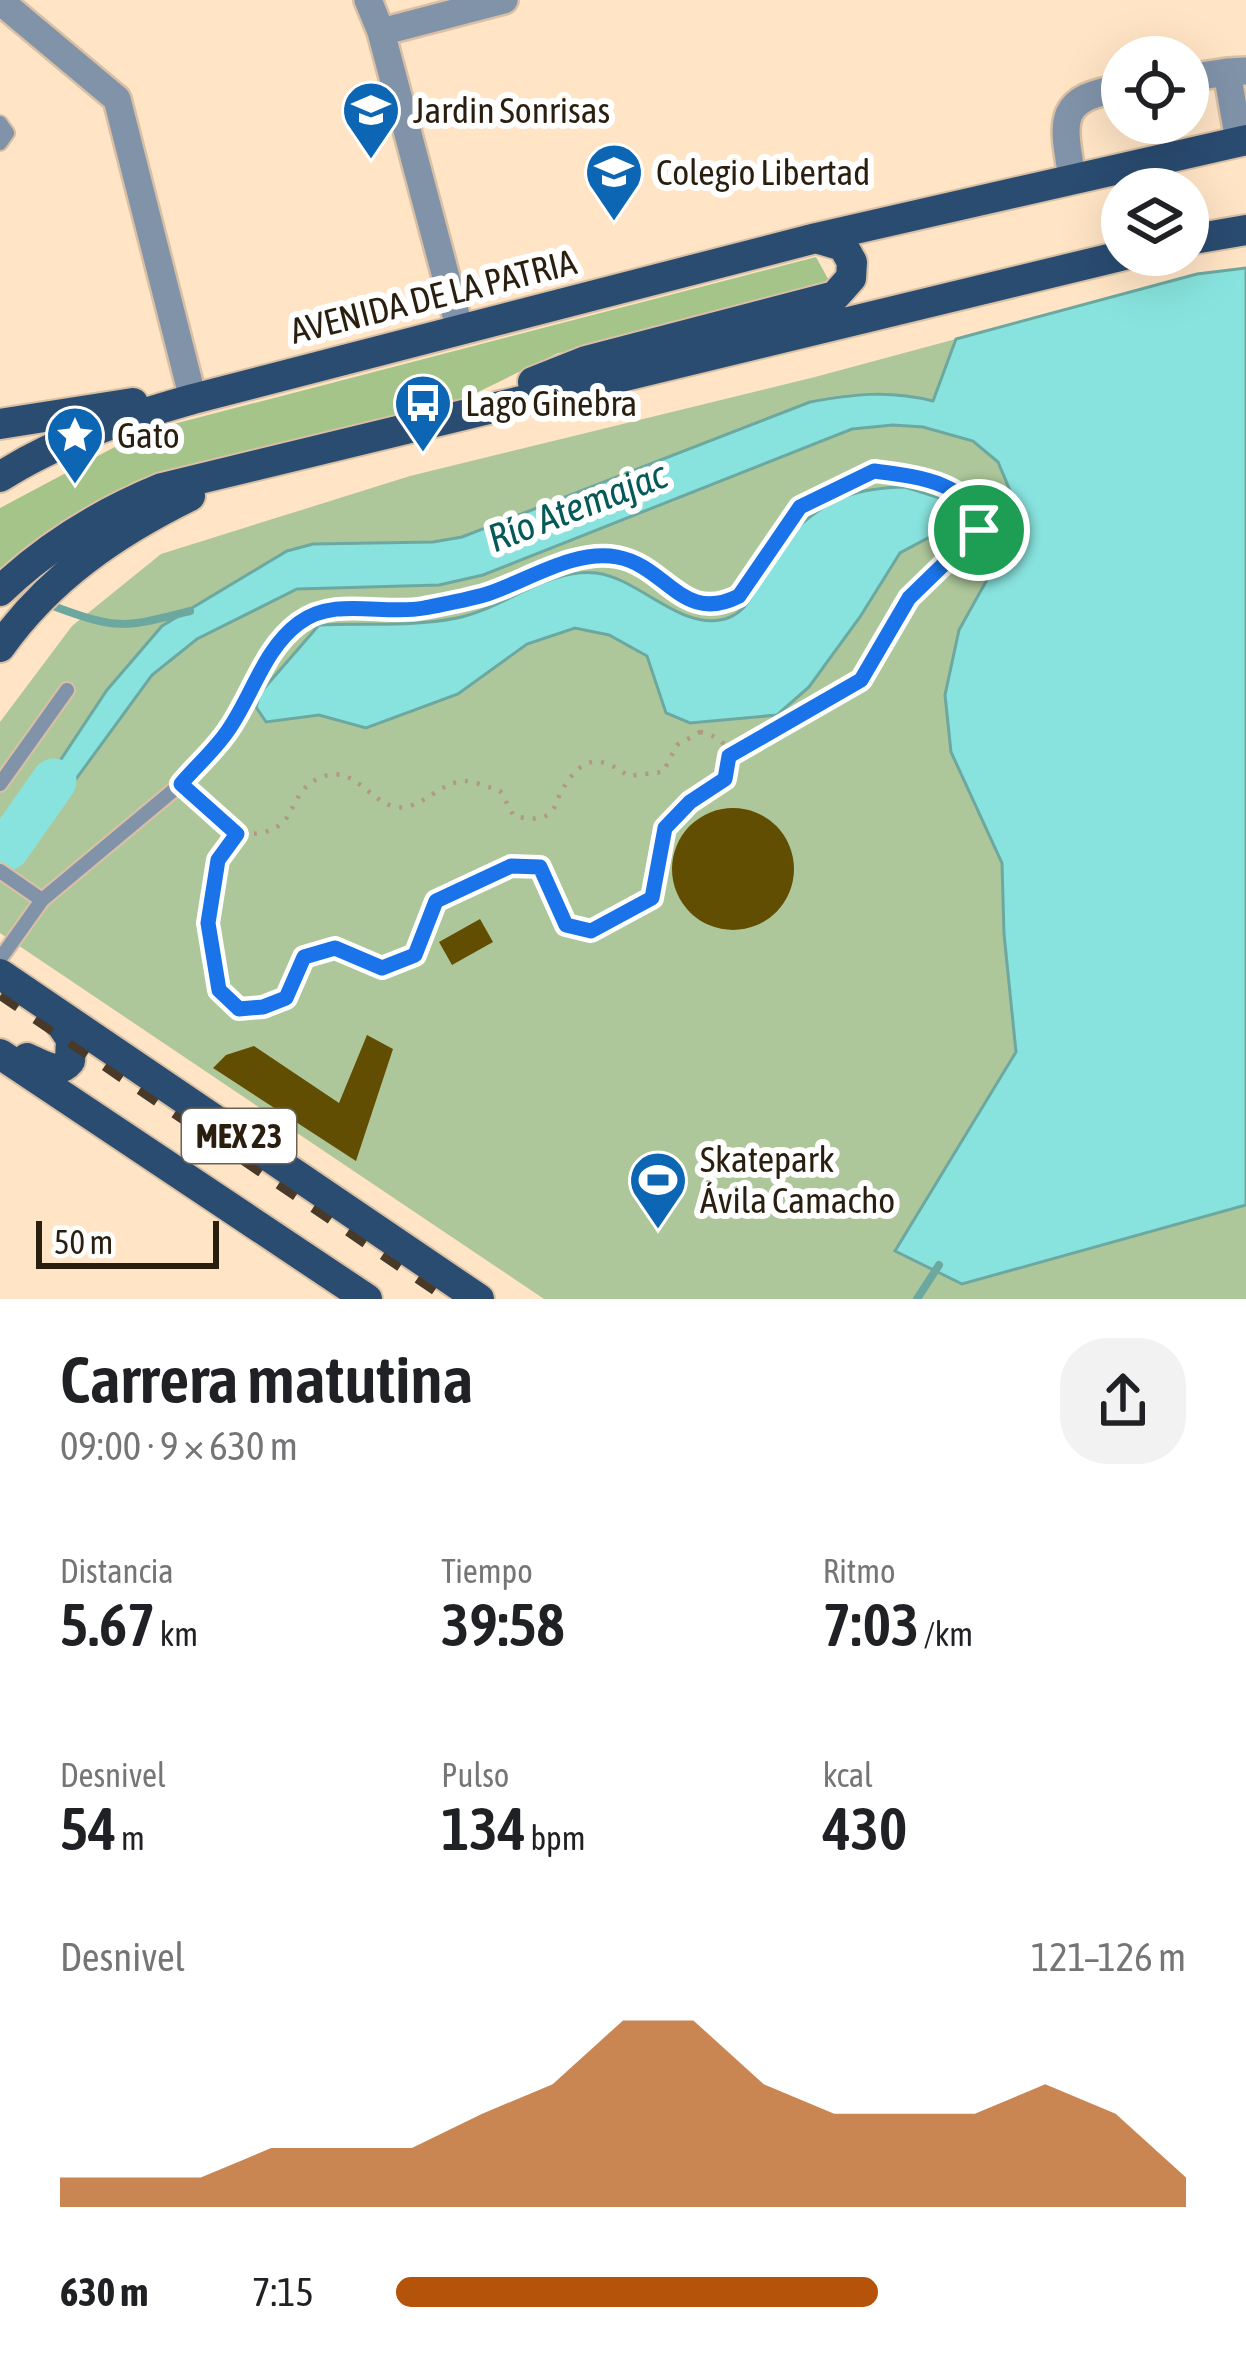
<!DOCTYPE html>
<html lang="es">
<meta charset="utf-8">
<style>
:root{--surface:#fff;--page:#f2f2f2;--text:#202124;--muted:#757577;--accent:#b45309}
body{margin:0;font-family:"Asap Condensed",sans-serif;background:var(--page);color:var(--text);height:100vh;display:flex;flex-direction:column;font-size:45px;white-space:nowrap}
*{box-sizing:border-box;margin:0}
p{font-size:39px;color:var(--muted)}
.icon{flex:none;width:66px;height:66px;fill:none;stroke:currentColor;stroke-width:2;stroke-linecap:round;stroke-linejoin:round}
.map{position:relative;height:1299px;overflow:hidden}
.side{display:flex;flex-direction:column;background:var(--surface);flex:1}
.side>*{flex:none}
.buttons{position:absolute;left:1101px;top:36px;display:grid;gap:24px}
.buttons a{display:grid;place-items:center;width:108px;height:108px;border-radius:50%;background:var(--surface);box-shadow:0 12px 48px #0002;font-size:60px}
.scale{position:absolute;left:36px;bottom:30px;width:183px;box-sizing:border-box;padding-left:12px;border:6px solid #2a1e0f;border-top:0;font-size:33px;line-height:42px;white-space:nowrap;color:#2a1e0f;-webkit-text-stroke:9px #fff;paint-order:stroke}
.pin{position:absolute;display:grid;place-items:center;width:102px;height:102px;color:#fff;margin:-51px;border:6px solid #fff;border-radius:50%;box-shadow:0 3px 12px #0007}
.round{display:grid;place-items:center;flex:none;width:126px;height:126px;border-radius:48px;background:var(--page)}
.summary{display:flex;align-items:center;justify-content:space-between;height:204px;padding:0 60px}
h1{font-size:66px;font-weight:600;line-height:90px}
.stats{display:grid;grid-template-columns:repeat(3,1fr);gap:18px;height:204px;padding:12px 60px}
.stats div{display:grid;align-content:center}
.stats b{font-size:60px;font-weight:600}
.stats small{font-size:33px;font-weight:400}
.stats p{font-size:33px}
.chart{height:336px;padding:24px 60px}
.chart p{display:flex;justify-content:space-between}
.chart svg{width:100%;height:216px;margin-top:12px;fill:var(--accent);opacity:.7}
ul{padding:0 60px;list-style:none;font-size:39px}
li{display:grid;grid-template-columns:192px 144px 1fr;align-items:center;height:90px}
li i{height:30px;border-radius:15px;background:var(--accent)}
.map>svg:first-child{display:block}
</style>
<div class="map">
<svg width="1246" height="1299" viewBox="0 0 1246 1299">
<rect width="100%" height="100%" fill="#ffe4c5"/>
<!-- green -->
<path fill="#aec79a" d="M1246,268V1299H544L0,933V722L72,626L161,554L410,476L815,377L1197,274Z"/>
<!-- forest -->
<path fill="#a4c489" d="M816,257L832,286L734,327L558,353L441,410L153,478L0,575V508L143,432Z"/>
<!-- water -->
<path fill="#88e3de" stroke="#6ca8a0" stroke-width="3" d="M1246,268V1205L962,1284L895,1251L1016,1052L1004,934L1002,863L951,752L945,695L959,630L1009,540L1011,493L998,462L973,441L923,427L893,425L852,429L483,575L439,585L297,589L197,639L152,675L38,831L21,828L22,818L107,690L162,626L287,551L313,544L433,542L462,537L810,402C854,394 889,390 933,401L956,339L1197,274Z
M905,487L962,505L969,516L900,553L860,617L809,687L777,715L690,723L666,713L647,656L609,635L575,628L527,644L458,694L366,728L319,715L266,722L256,707L260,693L319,625C365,623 412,627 457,618C503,609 548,568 596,573C639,578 680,631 725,619C752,611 756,584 767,562C774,549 787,538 797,528C831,496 860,488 905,487Z"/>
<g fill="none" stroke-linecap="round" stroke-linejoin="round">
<!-- stream -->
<path stroke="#6ca8a0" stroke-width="8" d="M53,606C118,630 123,628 190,611
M917,1299L939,1265"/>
<!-- river -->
<path stroke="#88e3de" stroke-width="45" d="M7,848L54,781"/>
</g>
<!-- building -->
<path fill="#624e02" d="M672 869a61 61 0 1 1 122 0a61 61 0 1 1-122 0Z
M480,919L493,942L452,965L439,942Z
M367,1035L393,1049L356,1161L213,1068L226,1055L254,1046L339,1103Z"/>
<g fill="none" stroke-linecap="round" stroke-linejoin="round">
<!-- lane casing -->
<g stroke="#d9c0a4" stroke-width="18">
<path id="lane" d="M0,123L7,133L0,143
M0,784L67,690
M0,871L42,900L181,784
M0,959L42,900"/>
</g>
<!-- street casing -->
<g stroke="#d9c0a4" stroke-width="32">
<path id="street" d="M368,0L381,32L460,330
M0,1L117,99L193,399
M381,32L504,0
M1188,78L1227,72
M1239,141L1227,72L1246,71
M1072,177C1062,119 1057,98 1122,88"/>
</g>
<!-- primary casing -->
<g stroke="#d9c0a4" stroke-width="34">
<path id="primary" d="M1188,240L1246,230
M533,382L586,361L835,296L851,278L852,262L843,246L816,238
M0,424L133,403
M0,477C59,439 126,418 193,399L816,238L1246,140
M0,591C48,545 101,513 162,488L1125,255
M0,647C49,578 115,533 190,496
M0,974L479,1299
M0,1054L367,1299
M27,1058C42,1065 58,1076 70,1061L71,1039L54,1014"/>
</g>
<!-- path -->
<path stroke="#af9a81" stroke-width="4.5" stroke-dasharray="3 9" stroke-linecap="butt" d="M700,732C713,735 725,740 729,754C739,790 677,803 664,831C655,851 654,877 652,898C623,917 601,933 566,925L540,867L511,866L436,901L415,954L382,968L335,948L304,957L286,998L263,1007L239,1009L219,990L207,923L218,860L237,834C307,837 280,793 322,777C354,764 369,802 396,807C421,811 439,782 464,781C475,781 490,788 500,791L514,816C526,818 541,822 551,812C556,807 557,800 560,794C578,760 596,751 628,776L663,772L677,745Z
M192,772L229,730L273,650L301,621L336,608L418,610L484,595L589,556H612L629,560L694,603L710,606L726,602L739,596L799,507L874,471L910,475L956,490L975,508L979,530L909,598L861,680L729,756
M195,797L236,833"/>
<!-- lane -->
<use href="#lane" stroke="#8093a9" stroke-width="14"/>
<!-- street -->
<use href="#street" stroke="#8093a9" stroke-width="27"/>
<!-- primary -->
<use href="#primary" stroke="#2a4c71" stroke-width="30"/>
<!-- rail -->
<path stroke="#483928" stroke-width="8" stroke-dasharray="21 21" stroke-linecap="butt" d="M0,996L446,1299"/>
</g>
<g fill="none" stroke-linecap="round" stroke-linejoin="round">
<!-- route casing -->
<g stroke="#fff" stroke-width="24">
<path id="route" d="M874,471C912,476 977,482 979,530L909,598L861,680L729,756L725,779L690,802L665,828L652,898L591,931L566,925L540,867L511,866L436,901L415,955L382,968L335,948L304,957L286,998L263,1007L239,1009L219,990L208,923L218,860L237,834L181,784C196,766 216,749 229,729C253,694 264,649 299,623C335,596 384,616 424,608C445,604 467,600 487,594C527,581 574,549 617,557C667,566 682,625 739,596L800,507Z"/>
</g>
<!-- route -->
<use href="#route" stroke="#1a73e8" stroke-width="15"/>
</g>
<!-- icons -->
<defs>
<g id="school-pin" transform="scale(3)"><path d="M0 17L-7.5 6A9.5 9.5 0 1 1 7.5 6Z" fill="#0d66b3" stroke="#fff"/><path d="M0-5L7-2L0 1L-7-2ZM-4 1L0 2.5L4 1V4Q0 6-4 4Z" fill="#fff"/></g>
<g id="bus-pin" transform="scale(3)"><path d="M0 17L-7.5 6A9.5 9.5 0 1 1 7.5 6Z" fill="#0d66b3" stroke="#fff"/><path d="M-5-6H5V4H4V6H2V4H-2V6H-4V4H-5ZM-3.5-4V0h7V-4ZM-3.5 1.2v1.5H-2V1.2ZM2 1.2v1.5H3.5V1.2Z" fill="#fff"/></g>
<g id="sight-pin" transform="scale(3)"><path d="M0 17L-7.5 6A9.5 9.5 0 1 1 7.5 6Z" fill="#0d66b3" stroke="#fff"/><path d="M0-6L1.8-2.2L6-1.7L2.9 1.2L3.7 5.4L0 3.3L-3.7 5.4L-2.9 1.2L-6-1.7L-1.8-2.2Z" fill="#fff"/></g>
<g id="stadium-pin" transform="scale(3)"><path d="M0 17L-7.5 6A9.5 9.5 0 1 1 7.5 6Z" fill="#0d66b3" stroke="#fff"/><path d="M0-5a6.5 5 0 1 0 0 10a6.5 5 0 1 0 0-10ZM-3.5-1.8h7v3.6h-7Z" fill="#fff"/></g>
</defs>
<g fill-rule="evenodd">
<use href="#school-pin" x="371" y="110"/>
<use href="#school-pin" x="614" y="172"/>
<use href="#bus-pin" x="423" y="403"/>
<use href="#sight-pin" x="75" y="435"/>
<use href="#stadium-pin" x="658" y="1180"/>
</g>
<g text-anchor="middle" stroke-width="12" stroke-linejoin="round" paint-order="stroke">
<!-- shield labels -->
<rect fill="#fff" stroke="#6a6257" stroke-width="3" x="182" y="1109" width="114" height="54" rx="9"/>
<g font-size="33" font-weight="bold" fill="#2a1e0f">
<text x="239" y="1148">MEX 23</text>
</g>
<!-- poi labels -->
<g font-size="36" fill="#2a1e0f" stroke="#fff" text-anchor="start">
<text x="413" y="123">Jardin Sonrisas</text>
<text x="656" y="185">Colegio Libertad</text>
<text x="465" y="416">Lago Ginebra</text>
<text x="117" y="448">Gato</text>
<text x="700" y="1172">Skatepark<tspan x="700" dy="41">Ávila Camacho</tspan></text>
</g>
<!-- street labels -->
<g font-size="36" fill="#2a1e0f" stroke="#fff">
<text transform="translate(433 296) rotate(-14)" y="13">AVENIDA DE LA PATRIA</text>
</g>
<!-- water labels -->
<g font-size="39" font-style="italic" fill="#055957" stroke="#fff">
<text transform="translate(577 506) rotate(-21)" y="14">Río Atemajac</text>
</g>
</g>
</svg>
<div class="buttons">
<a><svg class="icon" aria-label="locate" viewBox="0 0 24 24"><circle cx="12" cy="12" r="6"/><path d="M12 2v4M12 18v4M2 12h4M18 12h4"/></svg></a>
<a><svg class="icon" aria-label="layers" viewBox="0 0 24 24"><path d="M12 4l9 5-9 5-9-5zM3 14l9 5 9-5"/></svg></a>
</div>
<div class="scale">50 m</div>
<div class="pin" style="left:979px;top:530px;background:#1e9e55"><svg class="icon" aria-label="arrive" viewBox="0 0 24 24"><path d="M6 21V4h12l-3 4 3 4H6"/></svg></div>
</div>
<section class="side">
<div class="summary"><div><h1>Carrera matutina</h1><p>09:00 · 9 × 630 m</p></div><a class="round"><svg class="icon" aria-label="share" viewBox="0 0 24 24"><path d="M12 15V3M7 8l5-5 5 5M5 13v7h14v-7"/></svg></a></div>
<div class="stats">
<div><p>Distancia</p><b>5.67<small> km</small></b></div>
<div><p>Tiempo</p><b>39:58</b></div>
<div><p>Ritmo</p><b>7:03<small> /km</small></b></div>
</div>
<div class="stats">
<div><p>Desnivel</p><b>54<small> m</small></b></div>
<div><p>Pulso</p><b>134<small> bpm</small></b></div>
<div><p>kcal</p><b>430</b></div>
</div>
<div class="chart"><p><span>Desnivel</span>121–126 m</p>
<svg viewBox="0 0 160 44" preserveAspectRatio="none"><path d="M0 44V38L10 38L20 38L30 32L40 32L50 32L60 25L70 19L80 6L90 6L100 19L110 25L120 25L130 25L140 19L150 25L160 38V44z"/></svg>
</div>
<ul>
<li><b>630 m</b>7:15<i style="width:61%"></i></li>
</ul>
</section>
